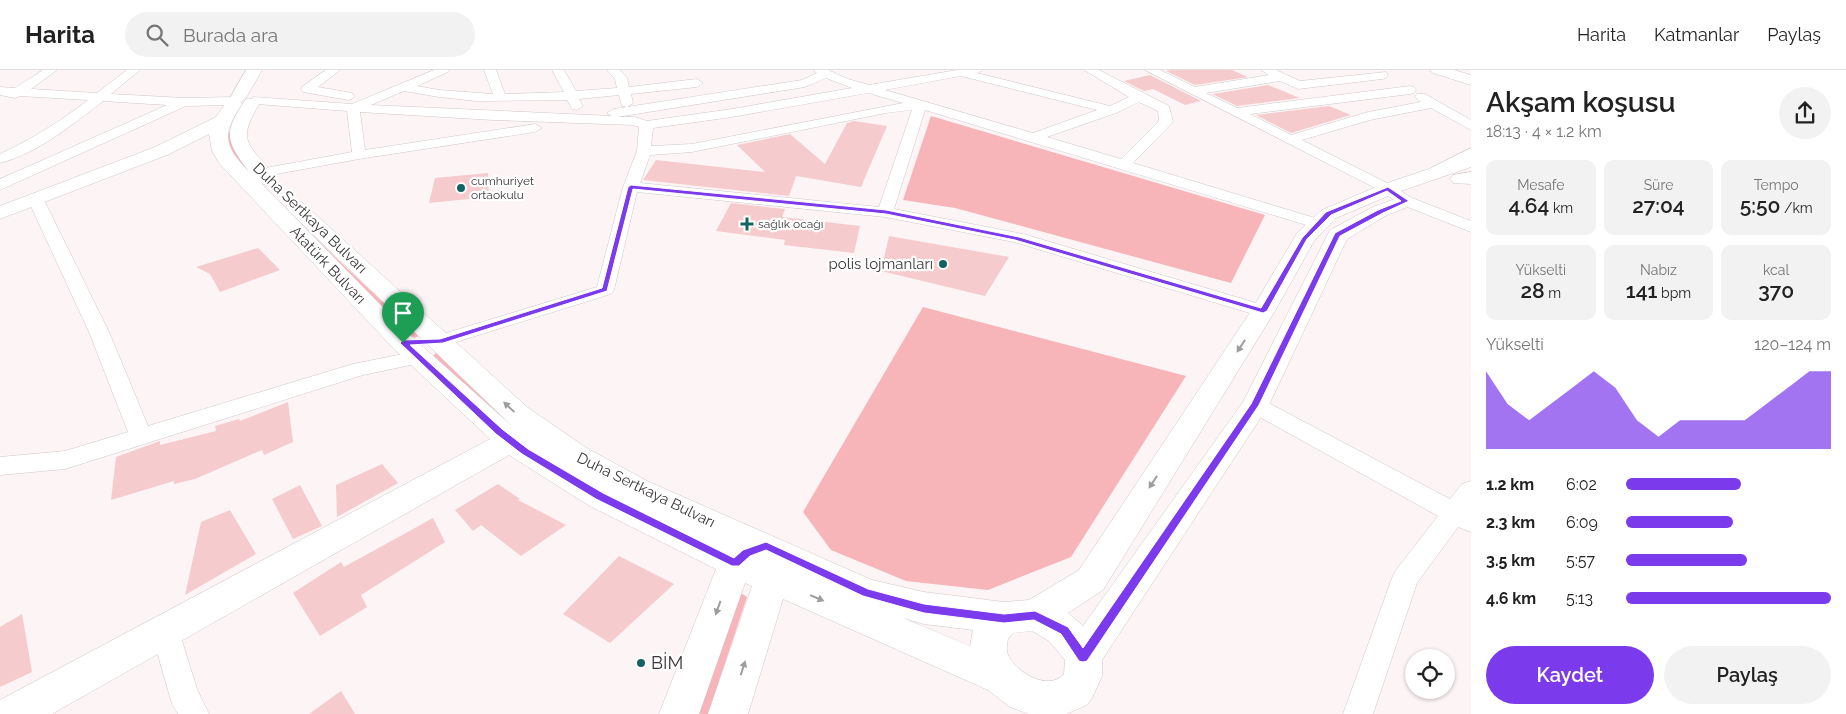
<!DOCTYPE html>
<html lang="tr">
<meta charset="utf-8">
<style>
:root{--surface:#fff;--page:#f2f2f2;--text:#222;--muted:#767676;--line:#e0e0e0;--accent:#7c3aed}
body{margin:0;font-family:Raleway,sans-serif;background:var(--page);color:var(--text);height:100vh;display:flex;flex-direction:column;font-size:19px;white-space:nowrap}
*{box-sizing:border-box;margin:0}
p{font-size:16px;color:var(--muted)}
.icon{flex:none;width:28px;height:28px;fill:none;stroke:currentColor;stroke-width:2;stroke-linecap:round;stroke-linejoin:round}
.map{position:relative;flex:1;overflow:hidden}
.sheet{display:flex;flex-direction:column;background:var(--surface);width:375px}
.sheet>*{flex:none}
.tools{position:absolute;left:1405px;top:579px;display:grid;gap:10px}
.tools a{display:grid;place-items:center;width:50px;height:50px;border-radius:50%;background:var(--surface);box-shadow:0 1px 4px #0004;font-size:25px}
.pin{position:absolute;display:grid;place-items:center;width:42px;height:42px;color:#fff;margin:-51px -21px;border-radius:50% 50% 50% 0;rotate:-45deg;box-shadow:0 0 5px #0007}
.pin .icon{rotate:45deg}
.round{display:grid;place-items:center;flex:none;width:52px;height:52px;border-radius:26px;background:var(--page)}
.head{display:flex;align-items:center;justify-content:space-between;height:85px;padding:0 15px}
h1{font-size:28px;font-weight:600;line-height:38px}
.metrics{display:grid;grid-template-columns:repeat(3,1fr);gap:8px;height:85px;padding:5px 15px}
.metrics div{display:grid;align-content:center;border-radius:10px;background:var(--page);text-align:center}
.metrics b{font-size:21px;font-weight:600}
.metrics small{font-size:14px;font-weight:400}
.metrics p{font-size:14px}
.chart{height:140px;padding:10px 15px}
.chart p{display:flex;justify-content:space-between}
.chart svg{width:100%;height:90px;margin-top:5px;fill:var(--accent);opacity:.7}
.primary-button{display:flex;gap:10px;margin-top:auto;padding:10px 15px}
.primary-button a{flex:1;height:58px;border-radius:30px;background:var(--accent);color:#fff;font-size:20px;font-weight:600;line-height:58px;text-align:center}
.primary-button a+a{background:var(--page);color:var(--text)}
ul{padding:0 15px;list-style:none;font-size:16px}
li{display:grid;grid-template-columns:80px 60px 1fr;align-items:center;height:38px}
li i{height:12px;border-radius:6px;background:var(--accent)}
header{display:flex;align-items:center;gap:30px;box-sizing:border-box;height:70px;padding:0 25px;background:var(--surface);border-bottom:1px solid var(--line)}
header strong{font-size:24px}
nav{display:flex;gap:28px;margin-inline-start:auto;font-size:18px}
.search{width:350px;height:45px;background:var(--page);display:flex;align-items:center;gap:12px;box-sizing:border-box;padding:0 18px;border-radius:28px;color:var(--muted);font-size:19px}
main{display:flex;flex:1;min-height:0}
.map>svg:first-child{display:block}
</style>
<header>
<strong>Harita</strong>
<div class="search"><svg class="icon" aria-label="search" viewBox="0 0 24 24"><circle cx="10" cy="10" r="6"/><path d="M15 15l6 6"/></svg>Burada ara</div>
<nav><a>Harita</a><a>Katmanlar</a><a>Paylaş</a></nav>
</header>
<main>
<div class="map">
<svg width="1471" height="644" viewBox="0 0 1471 644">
<rect width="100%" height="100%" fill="#fdf4f5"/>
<!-- green -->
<path fill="#f7b4b9" d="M931,46L1265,145L1231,213L955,138L903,130Z
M230,62L232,70L255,108L335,187L419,266L414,268L330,190L243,101L222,64Z
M923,237L1186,306L1071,487L988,520L906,511L831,480L803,442Z
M436,283L439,284L513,354L507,355L433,286Z
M739,522L747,527L708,644H693Z"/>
<!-- building -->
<path fill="#f6cbcd" d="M1171,0H1232L1248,7L1195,15L1166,1Z
M1150,5L1201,31L1185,35L1153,19L1144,21L1124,11Z
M1268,15L1300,28L1237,36L1212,24Z
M1329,36L1351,45L1291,63L1256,45Z
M854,51L887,56L861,117L796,106L789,126L643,110L656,90L765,102L737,75L790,64L825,94L847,53Z
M488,103L489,127L429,133L435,108Z
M731,133L785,139L782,147L860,156L854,183L784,175L785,170L716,161Z
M889,166L1009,187L985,226L881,201Z
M258,178L280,200L220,222L210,204L196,197Z
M288,332L293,372L264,385L262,380L195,409L174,414V411L111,430L116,387L160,371V375L216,361L215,356L239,349L240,351Z
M382,394L398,413L337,447L336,415Z
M498,414L520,429L518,430L566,455L521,486L481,455L473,461L455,440Z
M300,415L322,456L293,469L272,429Z
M230,440L256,484L185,525L201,452Z
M433,448L445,472L361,525L367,537L320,566L293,523L341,492L344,497Z
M619,486L674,514L610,573L563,544Z
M22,544L32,602L0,617V557Z
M341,621L355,644H309Z"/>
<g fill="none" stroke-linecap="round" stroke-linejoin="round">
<!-- street casing -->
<g stroke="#d0c8c9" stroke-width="1">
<path id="street" d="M43,0H57L31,19L97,23L127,0H140L111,24L184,28L233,27L239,31L233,35L186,36L0,120V109L167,35L103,31C74,54 36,84 0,93V84C32,69 61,51 88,30L20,26L15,28L0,25V17L15,18Z
M326,0H340L318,17L352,23L354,26L352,29L348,30L303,22L301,19L303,16Z
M434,0H450L448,2L417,16L439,20L493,24L484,0H496L505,24L564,22L552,0H564L576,21L617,18L615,9L607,0H620L627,8L629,17L697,9L703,13L697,17L631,24L633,33L627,37L622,36L619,25L579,29L583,36L577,40L572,39L567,30L476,31L439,27L404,21L371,35L612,46L607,43L614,39L802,10L817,3L813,0H828L848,9L869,15L957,0H983L977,3L1110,36L1129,27L1084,0H1099L1169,36L1173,52L1133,93L1325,151L1327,154L1325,157H1313L925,40L894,139L1023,164L1270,237L1272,241L1270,245L1263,247L1014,172L885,147L637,122L614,220L611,224L440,277L433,275L430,271L433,267L597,217L623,117L637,81L639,57L633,55L493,50L360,42L365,80L535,54L542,58L535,62L359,89L260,107L255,106L253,103L255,100L260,99L352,82L347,41L257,34L251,30L253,27L352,34ZM961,6L1097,40L1033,63L885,20ZM826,8L852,18L732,39L647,51L635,47H617L805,17ZM868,23L903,33L692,74L651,76L653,58L732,47ZM1139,32L1158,41L1159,51L1121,89L1047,67L1116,43ZM912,40L879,137L640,113L650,85L692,82L886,43Z
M1145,0H1160L1195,17L1269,5L1261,0H1276L1300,11L1386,2L1388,5L1386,8L1382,9L1298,19L1280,11L1206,23L1237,38L1410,16L1414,17L1416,20L1414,23L1410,24L1250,44L1291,65L1368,42L1421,32L1415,27L1417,24H1425L1471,50V60L1431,38L1370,50L1302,70L1393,116L1412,128L1471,151V162L1400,134L1383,122Z
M36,125L42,127L44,130L109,262L148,356L353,294L418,281L425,282L428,287L425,292L363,305L65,399L0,405V387L65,381L128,362L89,262L28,130L30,127Z
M1255,328L1263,330L1450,429L1462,414L1471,411V462L1458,457L1417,513L1373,644H1343L1392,508L1396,500L1438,446L1247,340L1244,335L1247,330Z
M165,548L175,552L179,561L197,619L209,644H178L172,634L151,561L155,552Z"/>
</g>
<!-- secondary casing -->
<g stroke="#d0c8c9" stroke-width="1">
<path id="secondary" d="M246,0H262L246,28L241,32L242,34C221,65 224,76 250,103C225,70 223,63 246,29H258L260,33C233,75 253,75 276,109L273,113L266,115L261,113L412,267L513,357L289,141L286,137L289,133L296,131L303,133L527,337L585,377L647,411L872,510L924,522L1004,532L1029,530L1079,500L1251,241L1297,163L1322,140L1381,115L1471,85V97L1395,123L1336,148L1314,171L1275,241L1103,520L1068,543L1083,556L1243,332L1330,160L1373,137L1403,126L1410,128L1413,132L1410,136L1387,145L1347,169L1269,335L1102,590V606L1092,628L1087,635L1066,644H1029L1010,637L988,620L783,529L748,644H708L752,516L745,513L699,644H659L716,499L588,435L509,385L52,644H0V630L490,369L394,279L219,93L212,81L209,64L167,85L0,149V136L155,77L216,47L228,30H231L230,28ZM903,548L924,554L973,560L970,576ZM1032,561L1049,571L1065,590L1064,604C1048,622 1016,602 1008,585C1006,580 1007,574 1008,569L1013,563Z"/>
</g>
<!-- highway casing -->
<g stroke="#d0c8c9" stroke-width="1">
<path id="highway" d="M1430,0H1454L1471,5V15L1433,3Z
M1471,78V92C1459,98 1446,110 1431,106L1428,102L1431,98Z
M1471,102V114L1453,113L1450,109L1453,105Z"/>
</g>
<!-- street -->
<use href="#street" fill="#fff" fill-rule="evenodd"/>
<!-- secondary -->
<use href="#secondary" fill="#fff" fill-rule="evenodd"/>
<!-- highway -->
<use href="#highway" fill="#fff" fill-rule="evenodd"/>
</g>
<!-- one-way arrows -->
<defs><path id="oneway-solid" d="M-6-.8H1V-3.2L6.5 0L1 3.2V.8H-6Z" transform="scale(1.25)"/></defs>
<g fill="#9e9c9c">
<use href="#oneway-solid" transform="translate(1241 276) rotate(123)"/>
<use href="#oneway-solid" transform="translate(509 337) rotate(-137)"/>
<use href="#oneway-solid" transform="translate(1153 412) rotate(123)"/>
<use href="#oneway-solid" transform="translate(817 528) rotate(23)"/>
<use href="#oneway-solid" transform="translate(718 538) rotate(110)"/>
<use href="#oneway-solid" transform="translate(743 598) rotate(-72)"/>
</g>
<!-- route -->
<path fill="#7c3aed" stroke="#fff" fill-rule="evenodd" d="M631,115L886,140L1019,167L1261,238L1302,168L1326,142L1388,117L1409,131L1383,143L1340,166L1259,335L1087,591L1083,592L1079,591L1061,564L1034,550L1004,553L924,543L863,526L766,480L750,486L739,496H732L596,429L522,384L496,364L401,274L400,273L403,270L440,269L602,218L628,117ZM633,119L886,144L1015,170L1263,243L1267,241L1307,169L1331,145L1387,121L1401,131L1378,140L1335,163L1251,334L1083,578L1068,557L1035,541L1004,544L924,534L868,519L766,472L743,480L734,488L603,423L528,379L502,359L410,275L443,273L607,221Z"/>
<!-- markers -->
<g fill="#136362" stroke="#fff" stroke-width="2">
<circle cx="461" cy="118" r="5"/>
<path d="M744.5 146.5h5v5h5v5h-5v5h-5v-5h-5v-5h5z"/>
<circle cx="943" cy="194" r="5"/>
<circle cx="641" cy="593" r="5"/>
</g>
<g text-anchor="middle" stroke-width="4.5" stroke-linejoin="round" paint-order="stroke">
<!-- far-poi labels -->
<g font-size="12" fill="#3d393a" stroke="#fff" text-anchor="start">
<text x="471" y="115">cumhuriyet<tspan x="471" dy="14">ortaokulu</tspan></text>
<text x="758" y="158">sağlık ocağı</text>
</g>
<!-- street labels -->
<g font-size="15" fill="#3d393a" stroke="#fff">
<text transform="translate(310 148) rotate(44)" y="5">Duha Sertkaya Bulvarı</text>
<text transform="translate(328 195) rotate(46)" y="5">Atatürk Bulvarı</text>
<text transform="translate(646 420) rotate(26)" y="5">Duha Sertkaya Bulvarı</text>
</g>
<!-- poi labels -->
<g font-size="15" fill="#3d393a" stroke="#fff" text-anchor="end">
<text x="933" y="199">polis lojmanları</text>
</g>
<!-- near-poi labels -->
<g font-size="18" fill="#3d393a" stroke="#fff" text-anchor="start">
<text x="651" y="599">BİM</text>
</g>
</g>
</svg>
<div class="tools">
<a><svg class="icon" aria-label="locate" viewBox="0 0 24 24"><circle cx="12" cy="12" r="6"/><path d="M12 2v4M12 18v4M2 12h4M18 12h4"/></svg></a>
</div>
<div class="pin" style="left:403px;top:273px;background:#1e9e55"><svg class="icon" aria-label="arrive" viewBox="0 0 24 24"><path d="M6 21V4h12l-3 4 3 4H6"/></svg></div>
</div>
<section class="sheet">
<div class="head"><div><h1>Akşam koşusu</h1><p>18:13 · 4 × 1.2 km</p></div><a class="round"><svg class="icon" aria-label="share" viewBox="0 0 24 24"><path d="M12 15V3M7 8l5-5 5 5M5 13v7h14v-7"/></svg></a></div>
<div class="metrics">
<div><p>Mesafe</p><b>4.64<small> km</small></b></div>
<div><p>Süre</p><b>27:04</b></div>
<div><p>Tempo</p><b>5:50<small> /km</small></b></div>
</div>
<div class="metrics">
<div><p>Yükselti</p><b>28<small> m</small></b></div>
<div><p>Nabız</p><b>141<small> bpm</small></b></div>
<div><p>kcal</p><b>370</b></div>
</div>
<div class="chart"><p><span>Yükselti</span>120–124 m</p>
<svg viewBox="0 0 160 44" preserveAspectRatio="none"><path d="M0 44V6L10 22L20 30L30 22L40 14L50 6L60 14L70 30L80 38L90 30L100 30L110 30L120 30L130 22L140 14L150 6L160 6V44z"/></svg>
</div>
<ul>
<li><b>1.2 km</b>6:02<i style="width:56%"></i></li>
<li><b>2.3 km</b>6:09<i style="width:52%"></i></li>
<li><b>3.5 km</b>5:57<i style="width:59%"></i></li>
<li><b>4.6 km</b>5:13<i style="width:100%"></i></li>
</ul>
<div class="primary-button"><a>Kaydet</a><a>Paylaş</a></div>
</section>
</main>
